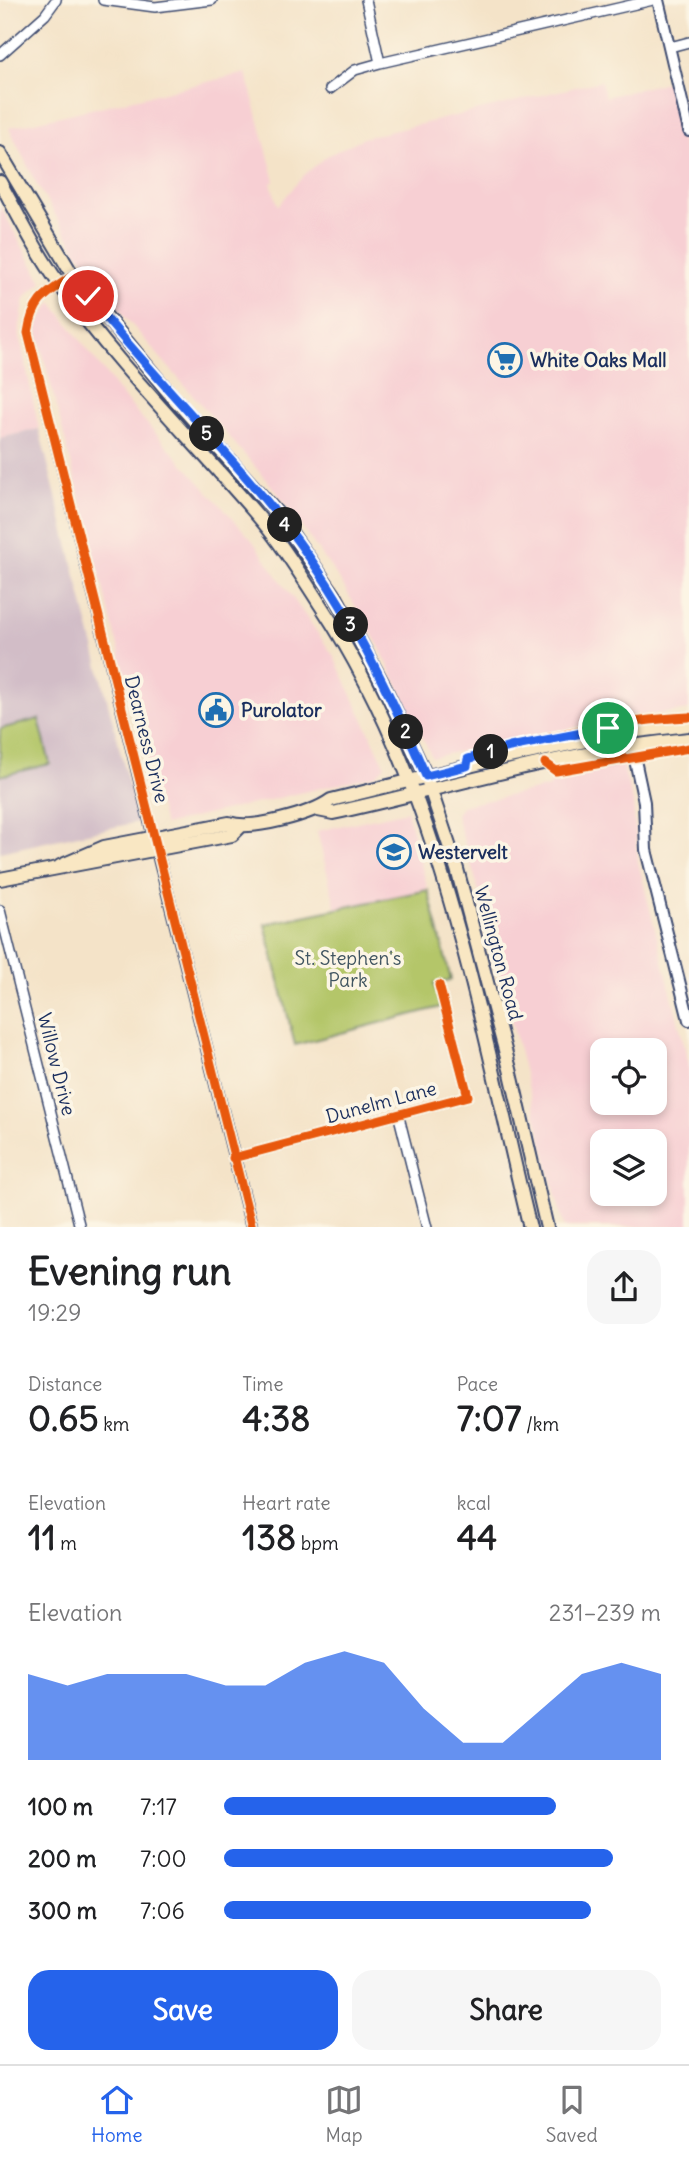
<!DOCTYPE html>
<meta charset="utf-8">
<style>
:root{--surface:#fff;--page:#f6f6f6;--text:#202124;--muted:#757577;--line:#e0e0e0;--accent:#2563eb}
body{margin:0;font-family:Delius,sans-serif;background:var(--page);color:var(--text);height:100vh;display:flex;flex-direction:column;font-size:26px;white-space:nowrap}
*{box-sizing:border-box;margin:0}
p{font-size:23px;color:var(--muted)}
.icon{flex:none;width:38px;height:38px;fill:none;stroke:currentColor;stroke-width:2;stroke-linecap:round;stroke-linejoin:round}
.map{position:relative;height:1227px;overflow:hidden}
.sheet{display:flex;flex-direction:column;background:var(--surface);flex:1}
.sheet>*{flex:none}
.tools{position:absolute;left:590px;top:1038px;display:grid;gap:14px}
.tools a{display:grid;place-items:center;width:77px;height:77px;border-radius:14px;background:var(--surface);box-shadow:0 4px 10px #0003;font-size:35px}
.pin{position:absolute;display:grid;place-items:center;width:60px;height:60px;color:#fff;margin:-30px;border:4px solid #fff;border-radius:50%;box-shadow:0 2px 7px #0007}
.km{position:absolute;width:35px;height:35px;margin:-18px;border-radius:50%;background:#222;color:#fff;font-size:19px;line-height:35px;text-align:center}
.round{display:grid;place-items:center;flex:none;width:74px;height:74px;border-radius:21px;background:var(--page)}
.overview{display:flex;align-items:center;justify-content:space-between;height:119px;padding:0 28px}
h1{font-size:38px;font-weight:700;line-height:52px}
.metrics{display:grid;grid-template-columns:repeat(3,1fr);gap:10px;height:119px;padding:7px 28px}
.metrics div{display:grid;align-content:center}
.metrics b{font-size:35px;font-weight:700}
.metrics small{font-size:19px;font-weight:400}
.metrics p{font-size:19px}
.chart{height:196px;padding:14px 28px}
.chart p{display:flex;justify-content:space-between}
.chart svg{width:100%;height:126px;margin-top:7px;fill:var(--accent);opacity:.7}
.button{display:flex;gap:14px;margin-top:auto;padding:14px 28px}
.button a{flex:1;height:80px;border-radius:21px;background:var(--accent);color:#fff;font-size:28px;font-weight:700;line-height:80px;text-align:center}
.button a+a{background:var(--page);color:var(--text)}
ul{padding:0 28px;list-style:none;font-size:23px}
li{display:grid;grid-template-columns:112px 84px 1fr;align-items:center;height:52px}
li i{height:18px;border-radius:9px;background:var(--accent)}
.dock{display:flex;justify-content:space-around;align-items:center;height:98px;border-top:2px solid var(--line);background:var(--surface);font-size:19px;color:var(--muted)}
.dock a{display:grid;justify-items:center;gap:4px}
.dock .active{color:var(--accent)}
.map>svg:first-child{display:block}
</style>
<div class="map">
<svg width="689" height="1228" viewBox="0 0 689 1228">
<rect width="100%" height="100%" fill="#fcf5e5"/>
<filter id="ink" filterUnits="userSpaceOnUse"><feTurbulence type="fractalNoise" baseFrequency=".0143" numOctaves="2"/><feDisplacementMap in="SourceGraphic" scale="14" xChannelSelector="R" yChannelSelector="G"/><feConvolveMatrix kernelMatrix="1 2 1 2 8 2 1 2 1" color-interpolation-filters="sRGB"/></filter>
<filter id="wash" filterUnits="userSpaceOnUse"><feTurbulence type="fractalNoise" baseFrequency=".00686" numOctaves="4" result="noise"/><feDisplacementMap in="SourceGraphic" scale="28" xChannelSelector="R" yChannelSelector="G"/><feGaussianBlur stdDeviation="1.57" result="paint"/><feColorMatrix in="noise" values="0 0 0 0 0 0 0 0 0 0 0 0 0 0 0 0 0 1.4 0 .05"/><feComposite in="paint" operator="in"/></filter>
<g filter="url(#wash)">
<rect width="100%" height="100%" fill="#f4e3c8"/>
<!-- built -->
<path fill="#f7cfd3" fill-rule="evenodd" d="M246,73L275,181L271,183L278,206L304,175L327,156L363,138L601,81L605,97L667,82L689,172V710L611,720L432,757L379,646L341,582L276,491L126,318L77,251L36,183L9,128Z
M0,206L42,282L25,298L19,332L39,429L0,438Z
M52,302L123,397L252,540L333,655L385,765L376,775L164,825L36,327Z
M622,763L633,802L638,861L689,1064V1227H564L475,877L456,815L461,806L550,787L551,777ZM602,1050H654V1102H602ZM602,1141H654V1194H602Z
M407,811L428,890L336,909L317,831Z"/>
<!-- industrial -->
<path fill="#d2bdc7" d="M39,429L138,822L0,852V438Z"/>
<!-- green -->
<path fill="#b4c669" stroke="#687a64" stroke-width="2" d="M39,719L50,764L0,776V729Z
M428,890L451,980L434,984L441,1007L295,1045L265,924Z"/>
</g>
<g filter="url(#ink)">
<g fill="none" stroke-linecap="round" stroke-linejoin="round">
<!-- minor casing -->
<g stroke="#3c4a6e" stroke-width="12">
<path id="minor" d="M103,0L155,7L212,0
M366,0L380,63L653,0
M670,47L689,42
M0,55L45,15L56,0
M330,89L355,70L380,63
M73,276C46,294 33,299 28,333L153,838
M0,910L80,1228
M399,1117L427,1228
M233,1158L468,1096L439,985"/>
</g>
<!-- tertiary casing -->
<g stroke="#3c4a6e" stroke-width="14">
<path id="tertiary" d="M658,0L689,131
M629,732L644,802L646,850L689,1020
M155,843L252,1228"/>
</g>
<!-- secondary casing -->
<g stroke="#3c4a6e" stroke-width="16">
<path id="secondary" d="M0,153L73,276L169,393L278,514L336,597L382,682L426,776L457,869L510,1069L547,1228
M0,182C19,217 37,253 60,285C121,370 196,443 263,522C284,547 303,578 321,606C443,791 478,1016 530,1228
M318,810L333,813C451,787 568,750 689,739
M60,866L104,847L229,823C251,831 312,814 331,800L494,760L629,732L689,725
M0,879L232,835L240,827"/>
</g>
<!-- minor -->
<use href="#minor" stroke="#fff" stroke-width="9"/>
<!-- tertiary -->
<use href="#tertiary" stroke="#fff" stroke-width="10"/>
<!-- secondary -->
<use href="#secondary" stroke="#f9e7c3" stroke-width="12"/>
<!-- cycleway casing -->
<g stroke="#fcf5e5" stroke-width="13">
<path id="cycleway" d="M73,276C46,294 33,299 28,333L252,1228
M545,763L556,771L689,748
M467,766L468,759C539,739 616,720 689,717
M233,1158L468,1096L439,985"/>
</g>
<!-- cycleway -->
<use href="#cycleway" stroke="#e8590c" stroke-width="9"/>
</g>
</g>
<g fill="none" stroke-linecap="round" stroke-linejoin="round" filter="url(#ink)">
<!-- route casing -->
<g stroke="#fff" stroke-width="14">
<path id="route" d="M88,296C148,371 216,438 276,513C340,591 386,684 426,776L467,766L468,759L510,747L608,728"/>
</g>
<!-- route -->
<use href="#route" stroke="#2563eb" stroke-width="9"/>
</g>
<!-- icons -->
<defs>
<g id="supermarket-ring" transform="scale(1.75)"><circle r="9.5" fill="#fcf5e5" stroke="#1f6fb2" stroke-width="1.5"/><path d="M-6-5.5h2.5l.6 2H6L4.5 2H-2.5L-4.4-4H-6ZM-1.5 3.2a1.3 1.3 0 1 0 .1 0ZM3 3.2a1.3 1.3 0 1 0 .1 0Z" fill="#1f6fb2"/></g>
<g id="civic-ring" transform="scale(1.75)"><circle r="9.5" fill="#fcf5e5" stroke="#1f6fb2" stroke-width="1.5"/><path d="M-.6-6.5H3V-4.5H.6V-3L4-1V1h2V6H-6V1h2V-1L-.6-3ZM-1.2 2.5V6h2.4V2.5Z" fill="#1f6fb2"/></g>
<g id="university-ring" transform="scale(1.75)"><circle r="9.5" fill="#fcf5e5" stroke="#1f6fb2" stroke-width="1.5"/><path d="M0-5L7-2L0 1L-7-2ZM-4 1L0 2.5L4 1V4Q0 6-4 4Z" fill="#1f6fb2"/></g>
</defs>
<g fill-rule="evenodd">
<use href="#supermarket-ring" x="505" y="360"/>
<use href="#civic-ring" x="216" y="710"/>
<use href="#university-ring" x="394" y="852"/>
</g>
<g text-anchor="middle" stroke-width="7" stroke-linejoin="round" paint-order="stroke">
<!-- poi labels -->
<g font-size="19" font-weight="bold" fill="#1b2f5e" stroke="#fcf5e5" text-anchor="start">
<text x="530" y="367">White Oaks Mall</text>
<text x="241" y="717">Purolator</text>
<text x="418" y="859">Westervelt</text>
</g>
<!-- street labels -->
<g font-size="19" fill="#1b2f5e" stroke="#fcf5e5">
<text transform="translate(147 739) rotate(76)" y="7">Dearness Drive</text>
<text transform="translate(499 953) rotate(75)" y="7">Wellington Road</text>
<text transform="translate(57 1064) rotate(76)" y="7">Willow Drive</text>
<text transform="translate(381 1102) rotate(-15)" y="7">Dunelm Lane</text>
</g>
<!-- park labels -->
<g font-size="19" fill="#415561" stroke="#fcf5e5">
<text x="348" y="965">St. Stephen's<tspan x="348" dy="22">Park</tspan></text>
</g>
</g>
</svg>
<div class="tools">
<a><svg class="icon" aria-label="locate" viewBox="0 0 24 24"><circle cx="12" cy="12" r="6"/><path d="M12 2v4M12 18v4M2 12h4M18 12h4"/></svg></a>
<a><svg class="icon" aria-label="layers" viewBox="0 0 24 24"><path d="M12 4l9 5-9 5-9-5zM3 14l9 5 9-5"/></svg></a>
</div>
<div class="pin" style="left:608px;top:728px;background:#1e9e55"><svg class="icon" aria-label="arrive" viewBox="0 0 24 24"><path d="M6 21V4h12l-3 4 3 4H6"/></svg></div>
<div class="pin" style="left:88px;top:296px;background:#d93025"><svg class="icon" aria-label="check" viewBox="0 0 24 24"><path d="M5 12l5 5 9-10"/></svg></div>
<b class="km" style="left:491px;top:752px">1</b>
<b class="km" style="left:406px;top:732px">2</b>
<b class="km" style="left:351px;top:625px">3</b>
<b class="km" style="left:285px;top:525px">4</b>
<b class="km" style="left:207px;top:434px">5</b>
</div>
<section class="sheet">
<div class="overview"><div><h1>Evening run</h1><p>19:29</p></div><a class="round"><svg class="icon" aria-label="share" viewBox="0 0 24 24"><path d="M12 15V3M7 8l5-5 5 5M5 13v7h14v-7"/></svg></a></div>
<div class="metrics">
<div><p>Distance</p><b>0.65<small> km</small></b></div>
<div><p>Time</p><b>4:38</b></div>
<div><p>Pace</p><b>7:07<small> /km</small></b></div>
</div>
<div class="metrics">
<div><p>Elevation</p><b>11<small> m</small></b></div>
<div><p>Heart rate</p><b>138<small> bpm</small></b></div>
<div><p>kcal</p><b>44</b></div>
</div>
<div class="chart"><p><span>Elevation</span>231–239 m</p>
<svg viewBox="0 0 160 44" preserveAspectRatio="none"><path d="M0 44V14L10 18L20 14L30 14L40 14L50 18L60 18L70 10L80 6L90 10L100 26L110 38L120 38L130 26L140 14L150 10L160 14V44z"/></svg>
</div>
<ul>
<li><b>100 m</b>7:17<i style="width:76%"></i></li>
<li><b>200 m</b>7:00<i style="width:89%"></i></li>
<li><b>300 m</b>7:06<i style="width:84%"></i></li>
</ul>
<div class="button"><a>Save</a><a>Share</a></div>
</section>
<nav class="dock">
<a class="active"><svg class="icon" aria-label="home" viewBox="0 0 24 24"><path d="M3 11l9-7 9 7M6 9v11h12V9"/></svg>Home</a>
<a><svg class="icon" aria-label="map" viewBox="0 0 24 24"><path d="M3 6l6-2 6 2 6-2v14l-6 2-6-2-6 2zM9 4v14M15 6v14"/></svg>Map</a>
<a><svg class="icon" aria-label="saved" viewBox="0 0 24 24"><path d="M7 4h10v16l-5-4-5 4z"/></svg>Saved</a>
</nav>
